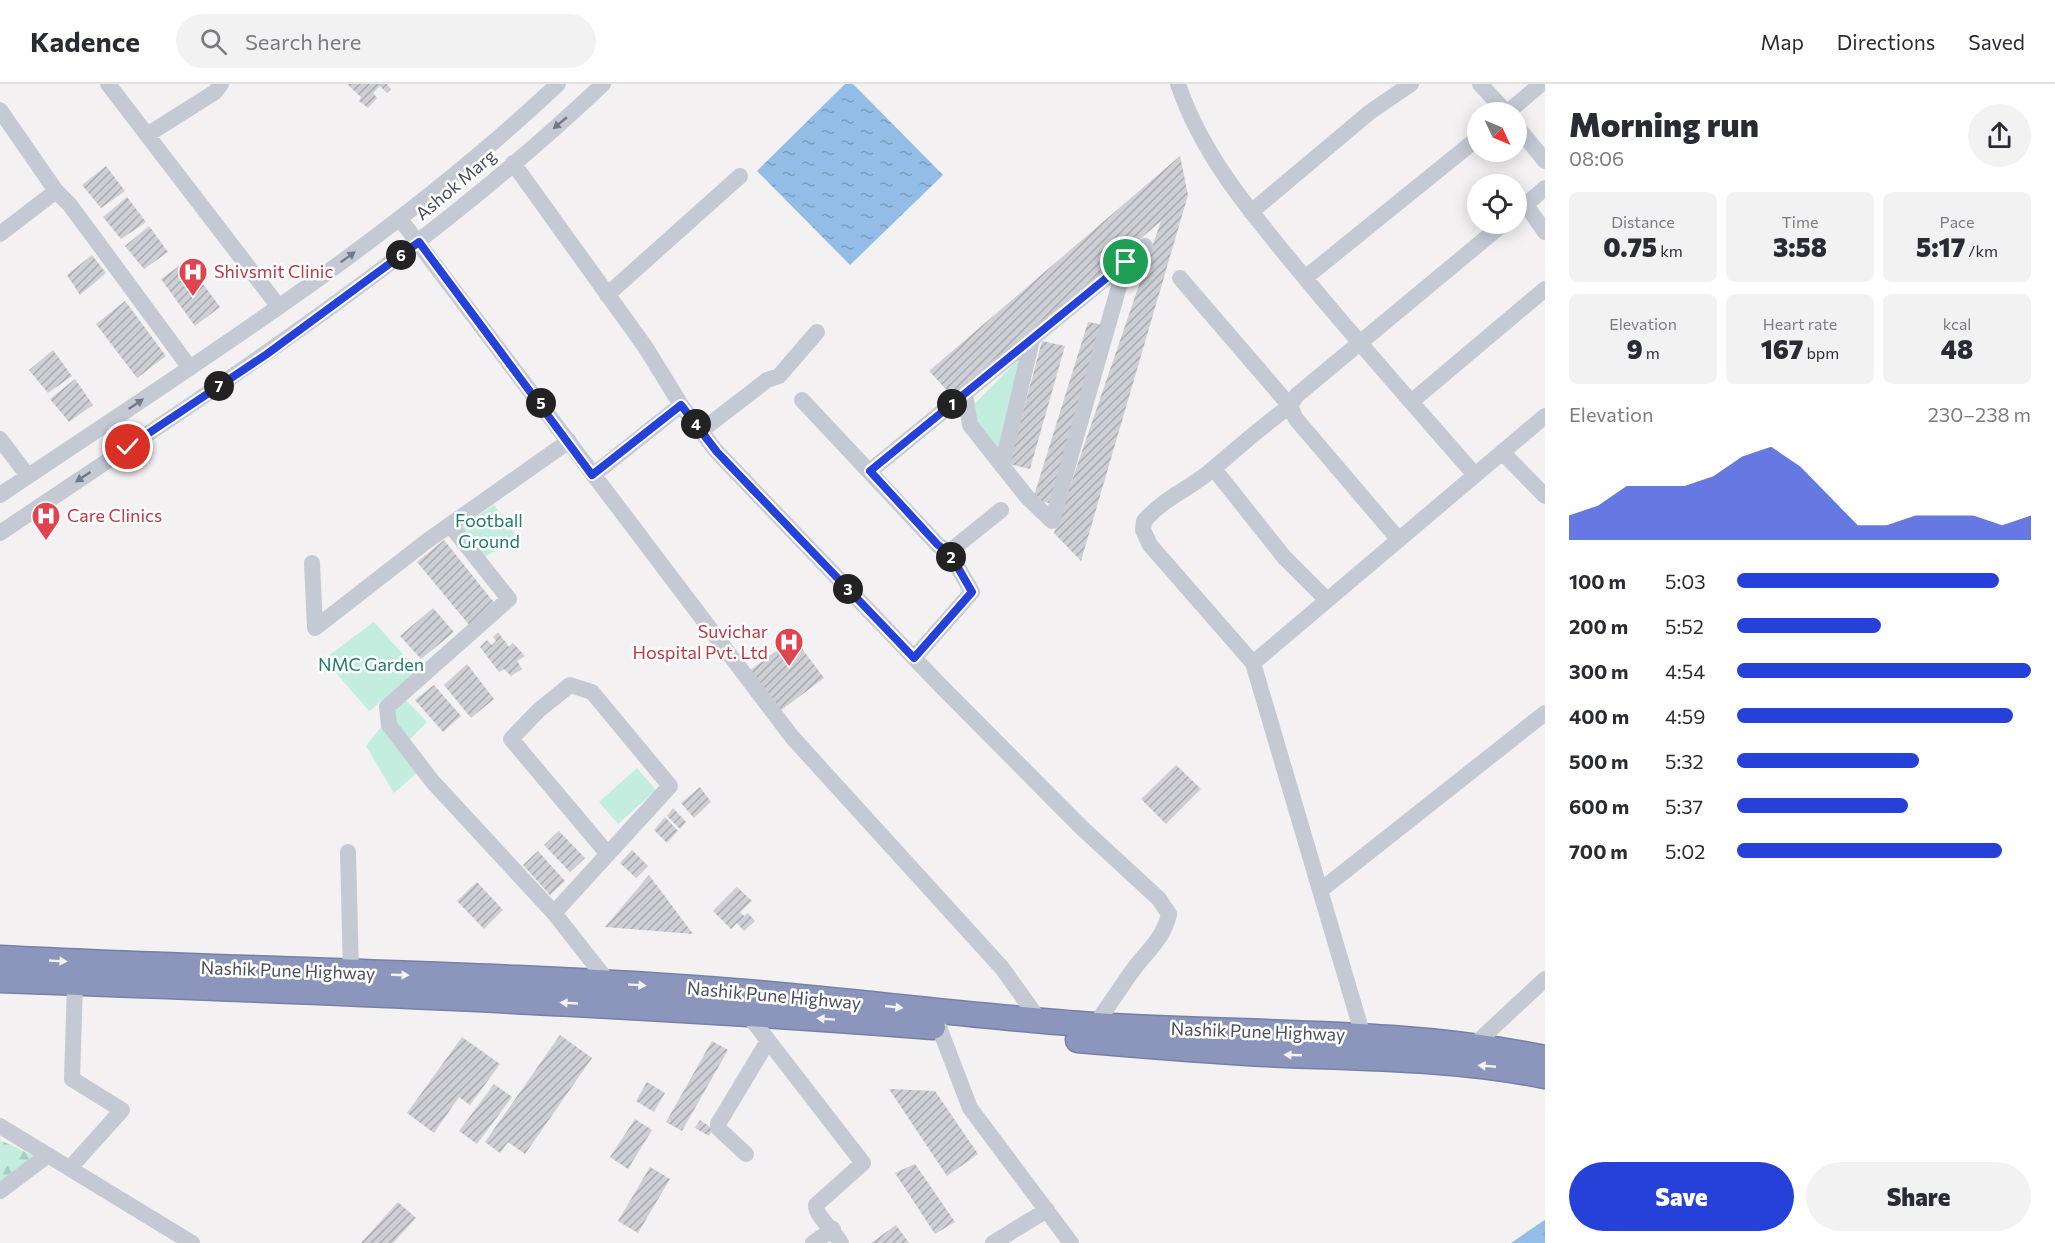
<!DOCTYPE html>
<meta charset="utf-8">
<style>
:root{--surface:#fff;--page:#f2f2f3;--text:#2b2b33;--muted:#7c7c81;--line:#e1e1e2;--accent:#2641d8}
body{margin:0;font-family:Commissioner,sans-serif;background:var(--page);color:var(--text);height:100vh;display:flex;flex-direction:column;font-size:22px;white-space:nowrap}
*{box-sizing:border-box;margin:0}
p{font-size:20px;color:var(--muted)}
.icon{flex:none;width:33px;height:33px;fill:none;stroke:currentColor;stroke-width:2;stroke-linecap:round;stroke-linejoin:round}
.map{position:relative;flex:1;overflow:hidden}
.panel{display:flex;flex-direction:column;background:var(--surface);width:510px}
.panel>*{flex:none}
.needle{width:39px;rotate:134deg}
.controls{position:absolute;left:1467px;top:18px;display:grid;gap:12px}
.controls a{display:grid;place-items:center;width:60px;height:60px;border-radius:50%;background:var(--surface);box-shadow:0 3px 15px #0003;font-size:30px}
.pin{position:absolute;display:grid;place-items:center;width:51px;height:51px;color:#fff;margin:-26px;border:3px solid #fff;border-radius:50%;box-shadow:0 2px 6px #0007}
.km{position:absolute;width:30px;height:30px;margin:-15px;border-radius:50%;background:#222;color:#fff;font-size:16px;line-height:30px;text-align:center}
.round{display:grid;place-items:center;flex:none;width:63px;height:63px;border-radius:32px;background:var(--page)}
.head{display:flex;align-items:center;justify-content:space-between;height:102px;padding:0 24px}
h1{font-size:33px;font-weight:800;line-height:45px}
.figures{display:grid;grid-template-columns:repeat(3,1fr);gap:9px;height:102px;padding:6px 24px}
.figures div{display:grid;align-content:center;border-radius:9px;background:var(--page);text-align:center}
.figures b{font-size:26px;font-weight:800}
.figures small{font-size:16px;font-weight:400}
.figures p{font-size:16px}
.chart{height:168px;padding:12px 24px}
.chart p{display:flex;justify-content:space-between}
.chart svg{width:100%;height:108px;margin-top:6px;fill:var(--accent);opacity:.7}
.cta{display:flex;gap:12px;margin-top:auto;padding:12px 24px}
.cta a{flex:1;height:69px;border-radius:36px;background:var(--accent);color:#fff;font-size:24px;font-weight:800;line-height:69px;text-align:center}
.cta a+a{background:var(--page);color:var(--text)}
ul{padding:0 24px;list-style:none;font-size:20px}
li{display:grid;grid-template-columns:96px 72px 1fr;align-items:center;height:45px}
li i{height:15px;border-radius:8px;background:var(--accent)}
header{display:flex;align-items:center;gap:36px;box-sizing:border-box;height:84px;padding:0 30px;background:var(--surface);border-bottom:2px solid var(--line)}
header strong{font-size:28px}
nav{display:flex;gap:33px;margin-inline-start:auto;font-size:21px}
.search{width:420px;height:54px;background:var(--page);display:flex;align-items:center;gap:15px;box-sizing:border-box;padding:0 21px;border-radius:33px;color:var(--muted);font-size:22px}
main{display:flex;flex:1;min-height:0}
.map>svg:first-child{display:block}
</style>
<header>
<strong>Kadence</strong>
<div class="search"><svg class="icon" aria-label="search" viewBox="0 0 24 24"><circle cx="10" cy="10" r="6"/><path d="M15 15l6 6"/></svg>Search here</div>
<nav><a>Map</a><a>Directions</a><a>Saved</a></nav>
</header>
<main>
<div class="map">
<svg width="1545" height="1159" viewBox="0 0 1545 1159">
<defs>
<pattern id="forest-firs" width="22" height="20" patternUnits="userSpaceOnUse" patternTransform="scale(1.5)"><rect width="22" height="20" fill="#c3eddf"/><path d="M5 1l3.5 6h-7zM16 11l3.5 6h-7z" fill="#a9cdc2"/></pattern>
<pattern id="water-ripples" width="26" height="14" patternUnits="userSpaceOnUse" patternTransform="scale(1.5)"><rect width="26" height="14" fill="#93bde7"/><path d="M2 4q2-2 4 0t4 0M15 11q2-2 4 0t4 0" fill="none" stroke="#7a9cbe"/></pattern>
<pattern id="building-hatch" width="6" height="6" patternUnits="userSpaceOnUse" patternTransform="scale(1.5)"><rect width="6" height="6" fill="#cecfd5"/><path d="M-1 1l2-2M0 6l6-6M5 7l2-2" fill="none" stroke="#a9aab0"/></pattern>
</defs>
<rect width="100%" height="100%" fill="#f3f1f1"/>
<!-- forest -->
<path fill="url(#forest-firs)" d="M0,1056L34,1072L0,1097Z"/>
<!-- green -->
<path fill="#c3eddf" d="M1024,270L997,373L970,333L975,319Z
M494,421L518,454L484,473L459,444Z
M374,538L418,587L369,627L324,575Z
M404,614L427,638L408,657L394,640V626Z
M381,643L419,687L394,709L366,662Z
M637,684L656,706L618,740L599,718Z"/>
<!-- water -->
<path fill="url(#water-ripples)" d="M845,0H853L943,91L850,181L757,87Z
M1545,1136V1159H1511L1543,1137Z"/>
<!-- building -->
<path fill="url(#building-hatch)" d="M347,0H387L391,5L387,9L380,2L373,9L377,14L368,24L359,17L361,13Z
M1180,72L1188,111L1081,477L1054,449L1161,137L954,314L929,287Z
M106,82L125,107L101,124L82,101Z
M127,113L146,138L121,155L103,133Z
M149,142L168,168L144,185L125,162Z
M92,171L106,189L80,211L67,191Z
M186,177L220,223L195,242L161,195Z
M125,217L166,272L137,294L96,240Z
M1088,238L1105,241L1052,420L1033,415Z
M1042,257L1065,262L1030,385L1009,380Z
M53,266L72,292L48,309L29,286Z
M75,295L93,321L69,338L50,315Z
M444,456L496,521L470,542L417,478Z
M433,524L454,548L421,575L400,552Z
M498,548L509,563L513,559L525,572L517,577L522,585L511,592L504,585L499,588L480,563L487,556L492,561L496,557L493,553Z
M794,554L824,594L776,630L746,589Z
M467,580L494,615L471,634L444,601Z
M434,601L461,632L443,648L415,616Z
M1176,681L1201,705L1166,740L1141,715Z
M700,703L711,718L694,734L681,719Z
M673,724L686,738L680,745L667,732Z
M665,733L678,747L667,759L654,746Z
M559,747L585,774L570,788L544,761Z
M632,766L648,782L636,794L620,779Z
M538,767L565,797L550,811L523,781Z
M649,791L693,850L605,843Z
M477,798L503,826L484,845L457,817Z
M737,803L752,817L740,828L744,832L748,829L755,837L744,847L737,839L731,845L713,827Z
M560,951L592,974L525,1070L508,1058L500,1069L485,1058Z
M462,953L500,980L470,1021L459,1013L434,1049L407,1029Z
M712,957L728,966L682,1047L666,1038Z
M647,998L665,1009L654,1028L636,1017Z
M494,1000L512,1013L477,1060L459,1047Z
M889,1005L935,1007L978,1070L947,1092Z
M635,1035L652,1046L628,1085L610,1073Z
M700,1036L713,1045L709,1052L695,1044Z
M915,1080L955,1138L935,1150L895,1089Z
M650,1083L670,1095L638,1149L618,1137Z
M398,1118L416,1134L393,1159H361Z
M896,1141L909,1159H871Z"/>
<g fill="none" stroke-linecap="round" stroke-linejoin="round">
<!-- highway casing -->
<g stroke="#7780a7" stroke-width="27">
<path id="highway" d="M0,874C249,887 498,888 746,908C863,918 979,933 1095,941C1245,951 1397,944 1545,974
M0,896C311,907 622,919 933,943
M1078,956C1148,962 1217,968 1287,971C1373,974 1460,975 1545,992"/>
</g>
<!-- minor -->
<path stroke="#c5c9d4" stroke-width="16" d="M108,0L279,223
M1178,0C1202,71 1249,126 1296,183C1354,254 1415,322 1475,391
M1480,0L1506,28
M0,26L56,107L70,121L190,284
M1508,28L1541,0
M1516,41L1545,77
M147,51L215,8L221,0
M513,79L646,264L681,321
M1526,121L1545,148
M1251,128L1370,28L1411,0
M1516,129L1545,104
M400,135L792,653L1002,884L1040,937
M0,150L56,107
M1180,194L1290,322C1263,341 1239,363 1214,384C1191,405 1167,411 1144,437L1143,446L1150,461L1253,579
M1305,194L1478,54
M607,211L740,92
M965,310L970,341L1027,413L1052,437L1126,178
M802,316L938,461L949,468L972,508L914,574
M1411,318L1545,205
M701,347L767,296L779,292L817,248
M0,355L28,392
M1502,368L1545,412
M1002,382L1032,256
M1214,385L1284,473L1327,516
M870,387L1145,162
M593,391L681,321L717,368L939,600L1082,744L1159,815L1169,830C1164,854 1147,867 1133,886C1120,904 1108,923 1095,941V948
M0,411C191,282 390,159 558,0
M451,442L509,515L387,623L389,641L432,697L554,829L609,899
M0,449C208,309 421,173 603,0
M1399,456L1296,335L1290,322L1297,311L1503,140
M949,468L1001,426
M312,479L315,544L427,457L569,357
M348,768L351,889
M1321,806L1545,629
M554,829L670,702L592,608L570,601L539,626L511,655L607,769
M746,928L863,1079L816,1121C815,1131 835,1148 841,1159
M939,943L970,1024L1071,1159
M1366,962L1253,579L1545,332
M1473,962L1545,895
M0,1042L192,1159
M746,1070L718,1044V1040L768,957
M70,1084L122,1026L72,995L75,899
M0,1107L48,1071
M813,1159L833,1145
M993,1159L1047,1126"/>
<!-- highway -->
<use href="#highway" stroke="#8c96bc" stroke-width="24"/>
</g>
<!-- one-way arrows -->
<defs><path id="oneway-solid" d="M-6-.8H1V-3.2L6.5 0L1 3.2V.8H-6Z" transform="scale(1.5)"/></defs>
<g fill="#757987">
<use href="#oneway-solid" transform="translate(560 39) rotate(140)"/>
<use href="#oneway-solid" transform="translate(348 173) rotate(-36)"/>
<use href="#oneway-solid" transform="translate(136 320) rotate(-34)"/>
<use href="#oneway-solid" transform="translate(83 393) rotate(146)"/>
</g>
<g fill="#f4f4f8">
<use href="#oneway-solid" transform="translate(58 877) rotate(3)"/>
<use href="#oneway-solid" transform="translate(400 891) rotate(2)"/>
<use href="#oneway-solid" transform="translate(637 901) rotate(4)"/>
<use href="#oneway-solid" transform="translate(569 919) rotate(-177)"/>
<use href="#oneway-solid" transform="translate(894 923) rotate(6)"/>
<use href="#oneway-solid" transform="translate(826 935) rotate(-176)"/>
<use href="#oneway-solid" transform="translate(1293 971) rotate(-178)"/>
<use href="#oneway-solid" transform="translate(1487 982) rotate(-175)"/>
</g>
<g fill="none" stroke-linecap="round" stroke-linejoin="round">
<!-- route casing -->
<g stroke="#fff" stroke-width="12">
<path id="route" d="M128,363L267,270L419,158L592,391L681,321L717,368L914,574L972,508L949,468L938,461L870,387L1126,178"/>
</g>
<!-- route -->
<use href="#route" stroke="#2641d8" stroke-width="8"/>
</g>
<!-- icons -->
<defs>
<g id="hospital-pin" transform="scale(1.5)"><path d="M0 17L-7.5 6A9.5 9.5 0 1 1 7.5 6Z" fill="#e0444e" stroke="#fff"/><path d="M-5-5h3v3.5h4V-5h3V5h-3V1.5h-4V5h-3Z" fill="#fff"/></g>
</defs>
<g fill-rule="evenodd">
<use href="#hospital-pin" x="193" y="188"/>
<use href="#hospital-pin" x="46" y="432"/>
<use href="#hospital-pin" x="789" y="558"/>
</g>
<g text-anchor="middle" stroke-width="5" stroke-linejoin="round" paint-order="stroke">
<!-- street labels -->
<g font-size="18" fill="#4a4e5d" stroke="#fff">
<text transform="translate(456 101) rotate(-40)" y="6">Ashok Marg</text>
<text transform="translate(288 887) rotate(2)" y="6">Nashik Pune Highway</text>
<text transform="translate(774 912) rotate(5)" y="6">Nashik Pune Highway</text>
<text transform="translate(1258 948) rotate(2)" y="6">Nashik Pune Highway</text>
</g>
<!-- health labels -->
<g font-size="18" fill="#be3a42" stroke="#fff" text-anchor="start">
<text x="214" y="194">Shivsmit Clinic</text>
<text x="67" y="438">Care Clinics</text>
<text x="768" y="554" text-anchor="end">Suvichar<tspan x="768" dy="21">Hospital Pvt. Ltd</tspan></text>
</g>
<!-- park labels -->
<g font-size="18" fill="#1e7b67" stroke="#fff">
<text x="489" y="443">Football<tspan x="489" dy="21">Ground</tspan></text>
<text x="371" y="587">NMC Garden</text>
</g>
</g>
</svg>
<div class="controls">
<a><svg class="needle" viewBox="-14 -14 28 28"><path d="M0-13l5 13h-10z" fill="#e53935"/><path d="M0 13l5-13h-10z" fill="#7c7c81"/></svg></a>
<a><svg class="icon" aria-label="locate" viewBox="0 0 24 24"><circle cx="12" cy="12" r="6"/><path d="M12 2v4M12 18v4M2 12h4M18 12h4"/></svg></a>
</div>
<div class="pin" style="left:1126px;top:178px;background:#1e9e55"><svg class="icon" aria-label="arrive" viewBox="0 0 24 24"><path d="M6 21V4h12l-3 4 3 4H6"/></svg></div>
<div class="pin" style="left:128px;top:363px;background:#d93025"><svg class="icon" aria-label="check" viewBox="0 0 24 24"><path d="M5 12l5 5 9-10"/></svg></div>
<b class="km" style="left:952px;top:320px">1</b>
<b class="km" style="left:951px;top:473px">2</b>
<b class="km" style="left:848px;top:505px">3</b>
<b class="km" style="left:696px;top:340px">4</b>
<b class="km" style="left:541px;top:319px">5</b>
<b class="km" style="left:401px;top:171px">6</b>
<b class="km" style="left:219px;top:302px">7</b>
</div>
<section class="panel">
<div class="head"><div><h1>Morning run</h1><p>08:06</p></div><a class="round"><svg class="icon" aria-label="share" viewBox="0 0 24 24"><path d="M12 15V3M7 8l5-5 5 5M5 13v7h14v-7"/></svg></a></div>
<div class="figures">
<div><p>Distance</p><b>0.75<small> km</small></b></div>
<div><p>Time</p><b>3:58</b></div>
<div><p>Pace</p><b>5:17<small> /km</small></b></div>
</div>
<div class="figures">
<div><p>Elevation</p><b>9<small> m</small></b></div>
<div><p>Heart rate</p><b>167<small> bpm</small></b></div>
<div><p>kcal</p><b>48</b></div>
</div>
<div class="chart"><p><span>Elevation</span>230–238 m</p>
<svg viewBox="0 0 160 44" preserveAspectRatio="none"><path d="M0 44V34L10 30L20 22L30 22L40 22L50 18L60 10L70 6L80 14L90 26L100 38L110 38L120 34L130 34L140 34L150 38L160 34V44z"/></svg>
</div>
<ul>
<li><b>100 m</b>5:03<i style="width:89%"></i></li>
<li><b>200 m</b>5:52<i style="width:49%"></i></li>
<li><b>300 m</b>4:54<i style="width:100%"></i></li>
<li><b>400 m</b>4:59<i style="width:94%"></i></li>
<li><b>500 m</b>5:32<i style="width:62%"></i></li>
<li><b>600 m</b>5:37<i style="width:58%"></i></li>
<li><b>700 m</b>5:02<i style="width:90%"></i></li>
</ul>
<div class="cta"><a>Save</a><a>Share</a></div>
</section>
</main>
